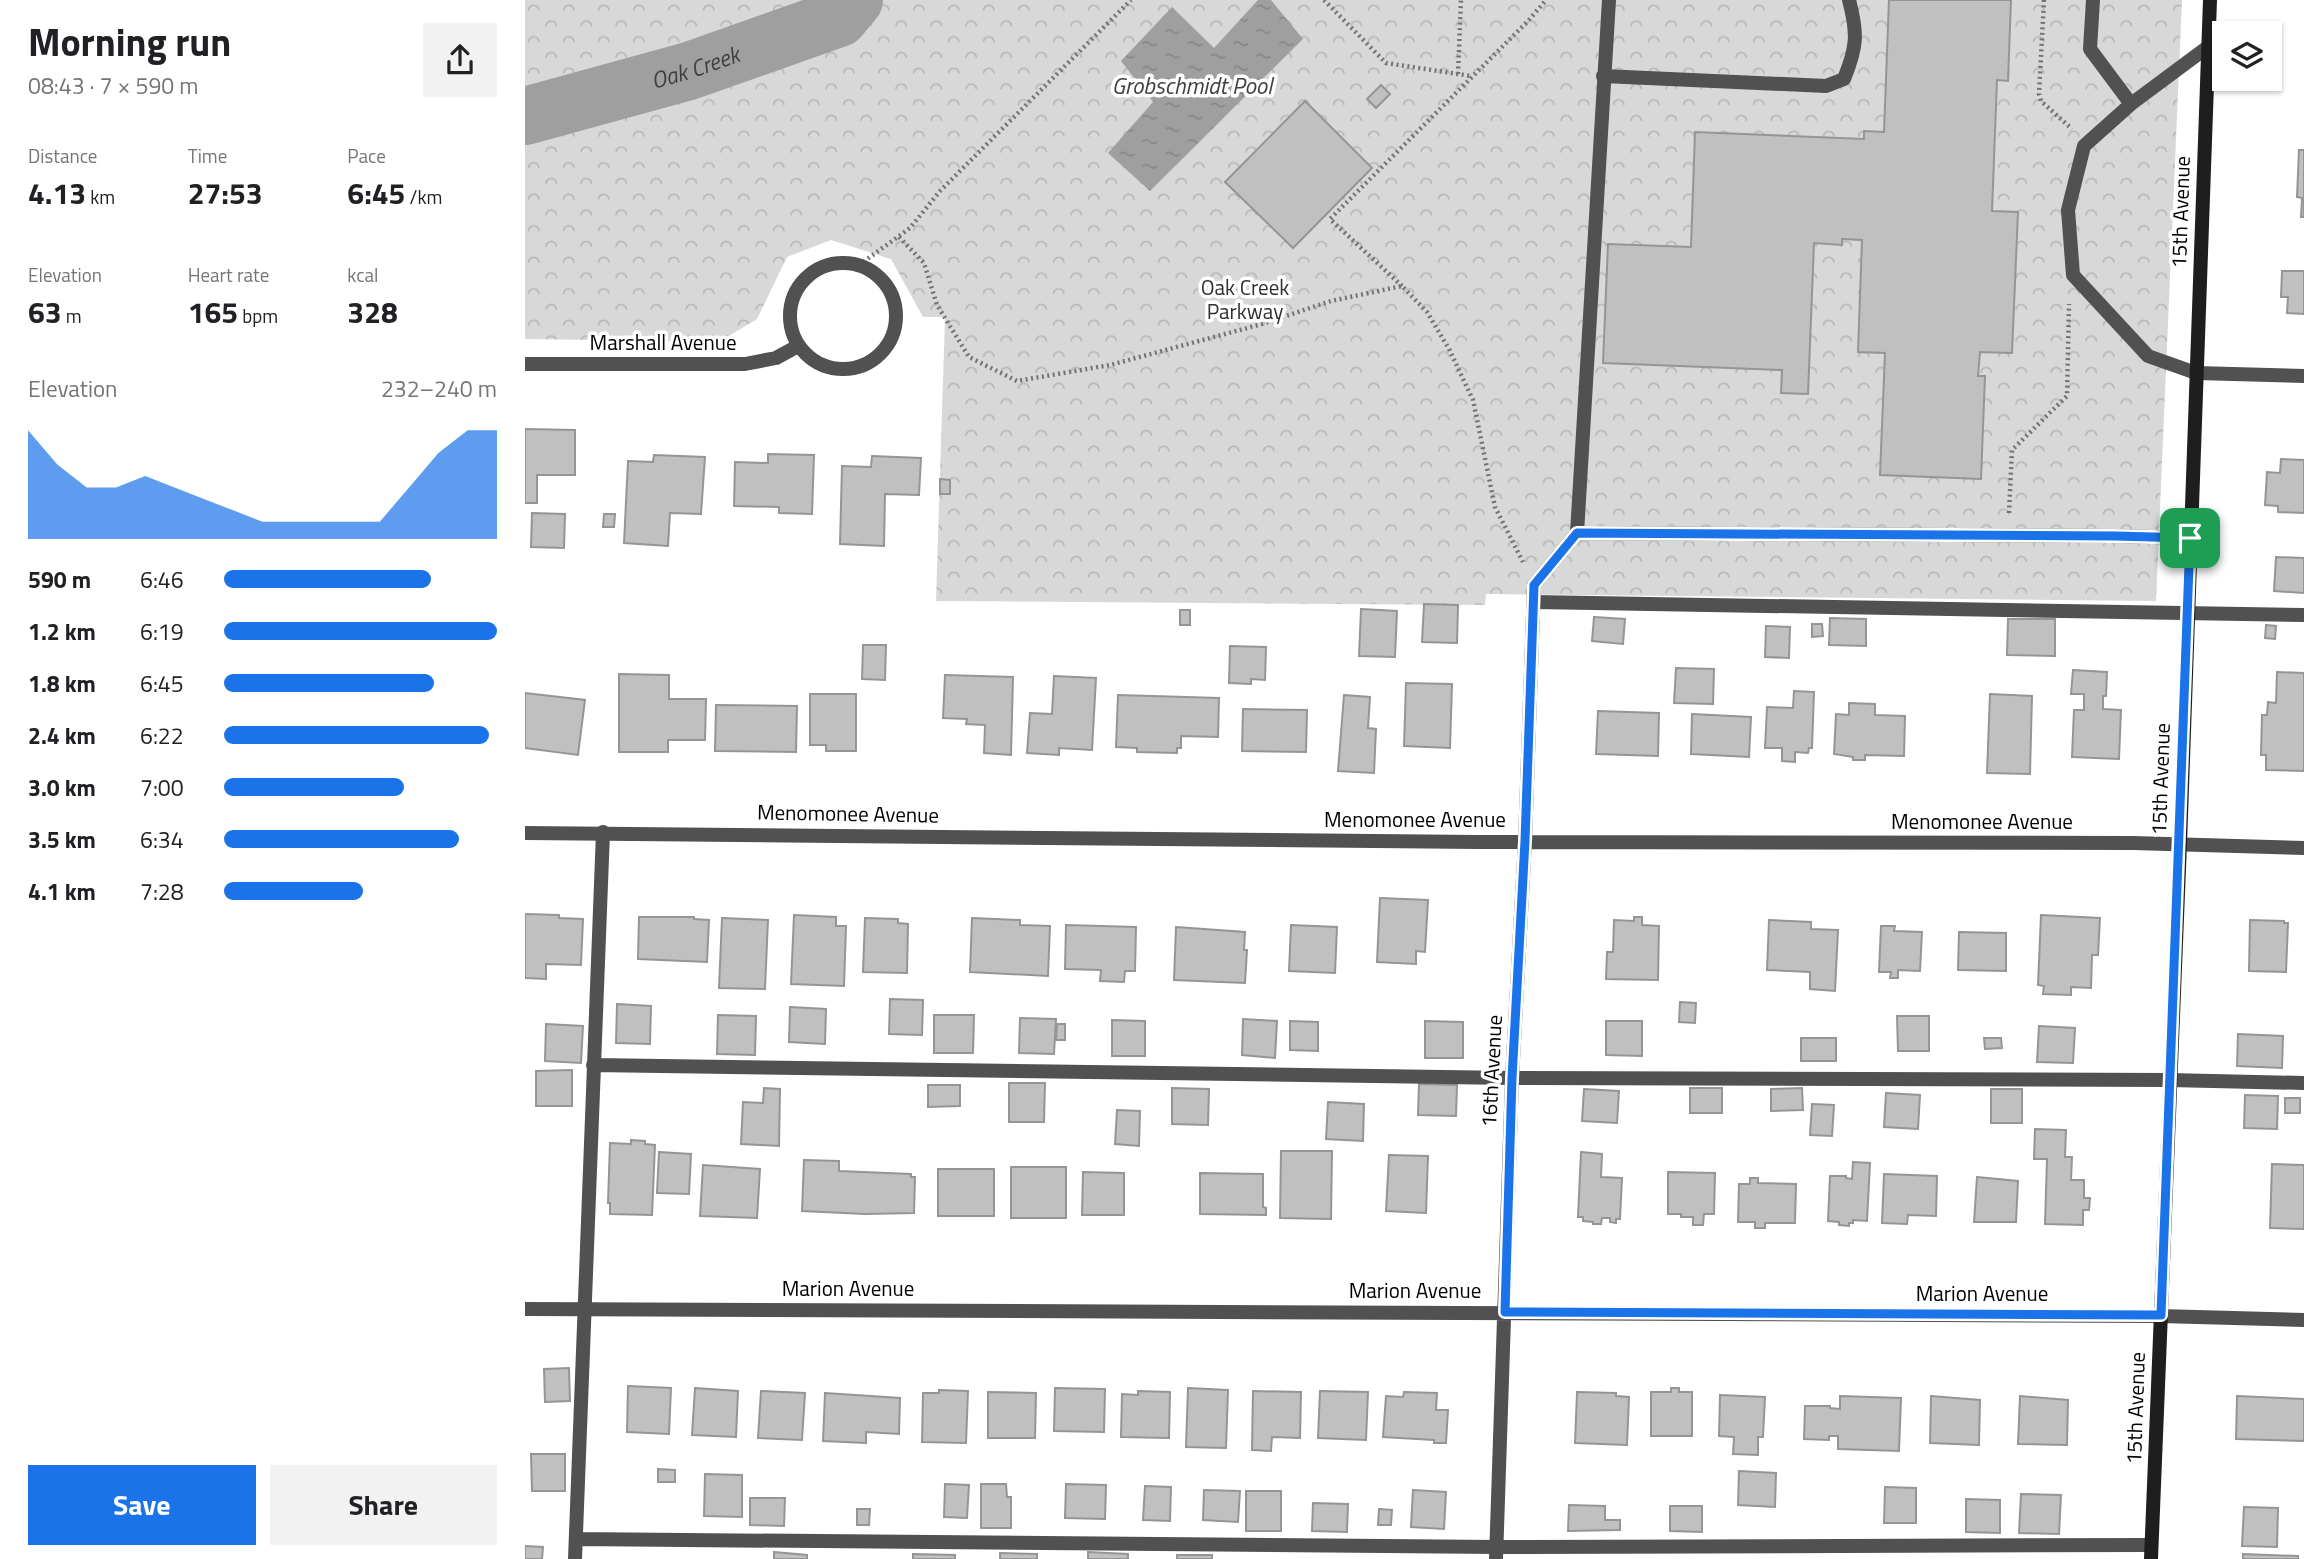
<!DOCTYPE html>
<meta charset="utf-8">
<style>
:root{--surface:#fff;--page:#f2f2f2;--text:#202124;--muted:#757577;--accent:#1a73e8}
body{margin:0;font-family:"Titillium Web",sans-serif;background:var(--page);color:var(--text);height:100vh;display:flex;flex-direction:column;font-size:26px;white-space:nowrap}
*{box-sizing:border-box;margin:0}
p{font-size:23px;color:var(--muted)}
.icon{flex:none;width:38px;height:38px;fill:none;stroke:currentColor;stroke-width:2;stroke-linecap:round;stroke-linejoin:round}
.map{position:relative;flex:1;overflow:hidden}
.drawer{display:flex;flex-direction:column;background:var(--surface);width:525px}
.drawer>*{flex:none}
.tools{position:absolute;left:1687px;top:21px;display:grid;gap:14px}
.tools a{display:grid;place-items:center;width:70px;height:70px;border-radius:0px;background:var(--surface);box-shadow:0 2px 5px #0004;font-size:35px}
.pin{position:absolute;display:grid;place-items:center;width:60px;height:60px;color:#fff;margin:-30px;border-radius:14px;box-shadow:0 4px 10px #0006}
.round{display:grid;place-items:center;flex:none;width:74px;height:74px;border-radius:0px;background:var(--page)}
.headline{display:flex;align-items:center;justify-content:space-between;height:119px;padding:0 28px}
h1{font-size:38px;font-weight:700;line-height:52px}
.stats{display:grid;grid-template-columns:repeat(3,1fr);gap:10px;height:119px;padding:7px 28px}
.stats div{display:grid;align-content:center}
.stats b{font-size:30px;font-weight:700}
.stats small{font-size:19px;font-weight:400}
.stats p{font-size:19px}
.chart{height:196px;padding:14px 28px}
.chart p{display:flex;justify-content:space-between}
.chart svg{width:100%;height:126px;margin-top:7px;fill:var(--accent);opacity:.7}
.cta{display:flex;gap:14px;margin-top:auto;padding:14px 28px}
.cta a{flex:1;height:80px;border-radius:0px;background:var(--accent);color:#fff;font-size:28px;font-weight:700;line-height:80px;text-align:center}
.cta a+a{background:var(--page);color:var(--text)}
ul{padding:0 28px;list-style:none;font-size:23px}
li{display:grid;grid-template-columns:112px 84px 1fr;align-items:center;height:52px}
li i{height:18px;border-radius:9px;background:var(--accent)}
main{display:flex;flex:1;min-height:0}
.map>svg:first-child{display:block}
</style>
<main>
<section class="drawer">
<div class="headline"><div><h1>Morning run</h1><p>08:43 · 7 × 590 m</p></div><a class="round"><svg class="icon" aria-label="share" viewBox="0 0 24 24"><path d="M12 15V3M7 8l5-5 5 5M5 13v7h14v-7"/></svg></a></div>
<div class="stats">
<div><p>Distance</p><b>4.13<small> km</small></b></div>
<div><p>Time</p><b>27:53</b></div>
<div><p>Pace</p><b>6:45<small> /km</small></b></div>
</div>
<div class="stats">
<div><p>Elevation</p><b>63<small> m</small></b></div>
<div><p>Heart rate</p><b>165<small> bpm</small></b></div>
<div><p>kcal</p><b>328</b></div>
</div>
<div class="chart"><p><span>Elevation</span>232–240 m</p>
<svg viewBox="0 0 160 44" preserveAspectRatio="none"><path d="M0 44V6L10 18L20 26L30 26L40 22L50 26L60 30L70 34L80 38L90 38L100 38L110 38L120 38L130 26L140 14L150 6L160 6V44z"/></svg>
</div>
<ul>
<li><b>590 m</b>6:46<i style="width:76%"></i></li>
<li><b>1.2 km</b>6:19<i style="width:100%"></i></li>
<li><b>1.8 km</b>6:45<i style="width:77%"></i></li>
<li><b>2.4 km</b>6:22<i style="width:97%"></i></li>
<li><b>3.0 km</b>7:00<i style="width:66%"></i></li>
<li><b>3.5 km</b>6:34<i style="width:86%"></i></li>
<li><b>4.1 km</b>7:28<i style="width:51%"></i></li>
</ul>
<div class="cta"><a>Save</a><a>Share</a></div>
</section>
<div class="map">
<svg width="1779" height="1559" viewBox="0 0 1779 1559">
<defs>
<pattern id="park-crowns" width="20" height="18" patternUnits="userSpaceOnUse" patternTransform="scale(1.75)"><rect width="20" height="18" fill="#d8d8d8"/><path d="M2 6a3 3 0 1 1 6 0M12 15a3 3 0 1 1 6 0" fill="none" stroke="#b8b8b8"/></pattern>
<pattern id="water-ripples" width="26" height="14" patternUnits="userSpaceOnUse" patternTransform="scale(1.75)"><rect width="26" height="14" fill="#9f9f9f"/><path d="M2 4q2-2 4 0t4 0M15 11q2-2 4 0t4 0" fill="none" stroke="#878787"/></pattern>
</defs>
<rect width="100%" height="100%" fill="#fff"/>
<!-- park -->
<path fill="url(#park-crowns)" d="M0,0H1657L1631,601L961,594L960,605L411,601L420,317H398L366,259L306,240L262,257L232,319L194,342L0,339Z"/>
<!-- water -->
<path fill="url(#water-ripples)" d="M733,0H746L778,39L625,191L583,153L628,102L596,61L647,7L689,48Z"/>
<g fill="none" stroke-linecap="round" stroke-linejoin="round">
<!-- river -->
<path stroke="#9f9f9f" stroke-width="58" id="s1" d="M0,116L164,71L314,18L329,0"/>
</g>
<!-- building -->
<path fill="#c0c0c0" stroke="#959595" stroke-width="2" d="M1364,0H1486L1483,81L1472,80L1467,211L1493,212L1487,353L1455,352L1453,376H1460L1456,479L1355,475L1360,353L1333,352L1337,240L1317,239V245L1289,243L1283,394L1256,393L1257,370L1078,363L1083,244L1166,247L1170,132L1339,139V131L1359,132Z
M856,85L865,94L851,108L842,99Z
M780,101L847,168L768,248L700,182Z
M1774,150H1779V217H1776L1777,198L1772,197Z
M1757,271H1779V314L1762,313L1763,297H1756Z
M0,429L50,430V475H12V503H0Z
M243,454L289,455L287,514L254,513V507L209,506L210,462L243,463Z
M129,455L180,457L176,514L145,513L143,546L99,543L103,461L128,462Z
M347,456L396,458L394,495L360,494L359,546L315,544L317,466L346,467Z
M1756,459L1779,460V513L1753,512V506L1740,505L1742,472L1755,473Z
M415,479L425,480V494H415Z
M7,513L40,514L39,548L6,547Z
M79,514H90L89,527H78Z
M1751,557L1779,558V593L1749,591Z
M899,604L933,605L932,643L897,642Z
M836,609L872,611L870,657L834,656Z
M655,610H665V625H655Z
M1069,617L1100,619L1098,644L1067,641Z
M1305,618L1341,619V646L1304,645Z
M1483,619H1530V656L1482,655Z
M1287,624H1297L1298,636L1287,637Z
M1741,625L1751,626L1750,639L1740,638Z
M1241,626L1265,627L1264,658L1240,657Z
M338,645H361L360,680L337,679Z
M705,646L741,647L740,680L726,679V684L704,683Z
M1151,668L1189,669L1188,704L1149,703Z
M1548,670L1582,672L1581,696H1578V709L1596,710L1594,759L1547,757L1549,710H1559V694H1546Z
M1752,672L1779,673V771L1741,770V755H1736L1737,715H1742L1743,702L1751,703Z
M94,674L144,675V699H181L180,740H143V752H94Z
M420,675L488,677L486,755L459,753L460,725L441,724L442,719L418,718Z
M529,676L571,678L567,750L534,748V755L502,753L505,713L527,714Z
M881,683L927,684L925,748L879,746Z
M1269,691L1289,692L1287,748H1284L1283,753L1270,752V762L1257,761V748H1240L1242,707L1268,708Z
M0,693L60,700L53,755L0,748Z
M285,694H331V751H301V745H285Z
M1465,694L1507,696L1505,774L1462,773Z
M593,695L694,698L693,737L656,736V748H652V753L612,752V748L591,747Z
M819,695L845,697L843,728L851,729L849,773L813,771Z
M1324,703L1350,704V715L1380,716L1379,756L1340,755V760H1328V757L1309,754L1311,714L1324,715Z
M191,705L272,706L271,752L190,751Z
M718,709L782,710L781,752L717,751Z
M1073,711L1134,713L1133,756L1071,754Z
M1167,714L1226,717L1224,757L1166,754Z
M855,898L903,900L900,952L891,951V964L852,962Z
M0,914L34,915V918L58,919L56,965L21,964V979L0,978Z
M269,915L311,917V926H321L319,986L266,984Z
M1516,915L1575,918L1573,955H1567L1566,988L1546,987V995L1518,994L1519,986L1513,985Z
M114,917H169V919L184,920L182,962L113,959Z
M1109,917H1117V925L1134,926L1133,980L1081,979L1082,952H1088L1089,920L1109,921Z
M197,918L243,920L240,989L194,988Z
M340,918L373,919V923L383,924L382,973L338,972Z
M447,918L495,920V925L525,926L523,976L445,972Z
M1244,920L1286,922V929L1313,930L1310,991L1285,989V972L1242,970Z
M1725,920L1759,921V923H1763L1761,972L1724,971Z
M541,925L611,927L610,971H600L599,982L575,981L576,970L540,969Z
M766,925L812,927L810,973L764,971Z
M1356,926H1370L1369,931L1397,932L1395,971L1373,970V978H1365L1366,972H1354Z
M651,927L720,932L719,950H722L720,983L649,980Z
M1434,932L1481,933V971L1433,970Z
M365,999L398,1000L397,1035L364,1034Z
M1155,1002L1171,1003L1170,1023L1154,1022Z
M92,1004L126,1006L125,1044L91,1043Z
M265,1007L301,1009L300,1044L264,1042Z
M193,1015L231,1016L230,1055L192,1054Z
M409,1015H449L448,1053H409Z
M1372,1016H1404V1051H1373Z
M495,1018L531,1019L529,1054L494,1053Z
M718,1019L752,1021L750,1058L717,1055Z
M587,1020L620,1021V1056H587Z
M765,1021L793,1022V1051L765,1050Z
M900,1021L938,1022V1058H900Z
M1081,1021H1117V1056L1081,1055Z
M21,1024L58,1026L56,1063L20,1061Z
M532,1024H540V1040H531Z
M1514,1026L1550,1028L1548,1063L1512,1062Z
M1713,1034L1758,1036L1757,1068L1712,1066Z
M1276,1038H1311V1061H1276Z
M1459,1038H1476L1477,1048L1460,1049Z
M47,1070V1106H11V1071Z
M484,1083H520L519,1122H484Z
M894,1084L932,1085L931,1116L893,1115Z
M403,1085H435V1106L403,1107Z
M239,1088L255,1089L254,1146L216,1144L218,1102L238,1103Z
M647,1088L684,1089L683,1125L647,1124Z
M1165,1088H1197V1113H1165Z
M1277,1088L1278,1110L1246,1111V1089Z
M1059,1089L1094,1091L1092,1123L1057,1121Z
M1466,1089H1497V1123H1466Z
M1361,1093L1395,1095L1393,1129L1359,1127Z
M1720,1095L1753,1096L1752,1129L1719,1128Z
M1760,1098H1775V1113H1760Z
M803,1102L839,1104L838,1141L801,1139Z
M1287,1104L1309,1105L1307,1136L1285,1135Z
M592,1110L615,1111L614,1146L590,1144Z
M1510,1129L1541,1130L1540,1157H1547L1546,1180H1559V1198H1565L1564,1210H1558V1225L1520,1224L1522,1159H1509Z
M106,1140L120,1141V1144L130,1145L127,1215L85,1214V1203H83L85,1143L106,1144Z
M756,1151H807L806,1219L755,1218Z
M134,1152L166,1154L164,1194L132,1193Z
M1056,1152L1077,1154L1076,1177L1097,1178L1095,1219H1091V1223L1085,1222V1218H1077L1076,1224H1068V1222L1058,1221V1217H1053Z
M864,1155L903,1156L901,1213L861,1211Z
M279,1160L314,1161V1171L386,1174V1177H390L389,1213L340,1214L277,1211Z
M1328,1162L1345,1163L1342,1221L1328,1220V1223H1324V1226L1314,1225V1222L1303,1221L1305,1176H1321V1178L1327,1179Z
M1747,1164L1779,1165V1229L1745,1228Z
M178,1165L235,1169L232,1218L175,1216Z
M486,1167H541V1218H486Z
M413,1169H469V1216H413Z
M558,1172L599,1173V1215H557Z
M1143,1172L1190,1173L1189,1214H1179L1178,1225H1168V1217H1156V1214H1143Z
M675,1173L738,1174V1207L741,1208V1215L675,1214Z
M1359,1174L1412,1176L1411,1216L1383,1215L1382,1224L1357,1223Z
M1452,1177L1493,1181L1491,1222H1449Z
M1225,1178H1233V1183L1271,1184L1270,1223H1240V1228H1230V1222H1213L1214,1184H1225Z
M44,1368L45,1401L20,1402L19,1369Z
M103,1386L146,1388L144,1434L102,1432Z
M170,1388L213,1391L211,1437L167,1435Z
M530,1388L580,1389L579,1432L529,1431Z
M663,1388L703,1390L701,1448L661,1447Z
M1146,1388H1154V1392H1167V1436H1126V1392H1146Z
M414,1390L443,1391L441,1443L397,1442L398,1393H414Z
M236,1391L280,1393L277,1440L233,1438Z
M613,1391L645,1392L644,1438L596,1437L597,1394L613,1395Z
M728,1391L776,1392L775,1438L747,1437L746,1451L727,1450Z
M795,1391L843,1392L841,1440L793,1438Z
M463,1392L511,1393L510,1438H463Z
M879,1392L912,1393L911,1410H923L921,1443H909V1440L858,1437L861,1396L878,1397Z
M1052,1392L1091,1393V1396L1104,1397L1102,1445L1050,1443Z
M300,1393L375,1398L374,1434L341,1432V1443L298,1441Z
M1195,1395L1240,1397L1238,1437H1233V1455L1208,1454L1209,1437L1194,1436Z
M1315,1396L1376,1398L1374,1451L1313,1449V1436H1304V1440L1279,1439L1280,1406H1305V1408L1315,1409Z
M1406,1396L1455,1400L1454,1445L1405,1443Z
M1495,1396L1543,1400L1542,1445L1493,1444Z
M1712,1396L1779,1399V1441L1711,1439Z
M6,1454H40V1491H7Z
M133,1469L150,1470V1482H133Z
M1214,1471L1251,1473L1250,1507L1213,1505Z
M180,1474L217,1475V1517L179,1516Z
M420,1484L444,1485L442,1518L419,1517Z
M456,1484H481L482,1497H486V1528H456Z
M541,1484L581,1485L580,1519L540,1518Z
M620,1486L646,1487L645,1521L618,1520Z
M1360,1487L1391,1488V1523H1359Z
M679,1490L715,1491L713,1522L678,1520Z
M888,1490L921,1492L919,1529L886,1527Z
M721,1491H756V1531H721Z
M1496,1494L1536,1495L1534,1534L1494,1533Z
M225,1498H260L259,1526L225,1525Z
M1441,1499L1475,1500V1533L1441,1532Z
M788,1503L823,1504L822,1532L787,1531Z
M1044,1505L1080,1506V1520H1095V1530L1043,1531Z
M1145,1506H1177V1532L1145,1531Z
M1719,1507L1753,1508L1752,1547L1717,1546Z
M332,1509H345L344,1525H332Z
M854,1509L867,1510L866,1525H853Z
M0,1546L18,1547L17,1559H0Z
M249,1552L282,1555V1559H249Z
M563,1552L603,1554V1559H563Z
M475,1553L512,1554V1559H475Z
M388,1554L430,1555V1559H388Z
M1718,1554L1773,1556V1559H1718Z
M652,1555H687V1559H652Z"/>
<g fill="none" stroke-linecap="round" stroke-linejoin="round">
<!-- path -->
<path stroke="#737373" stroke-width="4.5" stroke-dasharray="2 3.5" stroke-linecap="butt" d="M799,0L861,63L946,76
M1519,0L1514,94L1516,101L1547,129
M933,74L936,0
M374,237L399,263L412,305L444,357L492,381L585,365L737,324L806,301L877,286L902,312L924,349L948,400L970,507L998,562
M334,265L385,228L415,191L606,0
M877,286L805,219L1003,21L1021,0
M1484,513L1487,450L1542,396L1544,304"/>
<!-- lane -->
<path stroke="#515151" stroke-width="14" d="M1568,0L1565,49L1606,104
M1078,76L1301,86L1319,79C1332,47 1333,34 1324,0
M1671,373L1623,356L1548,275L1543,210L1559,146L1606,104L1684,46
M1052,533L1590,536L1665,538
M1009,585L1052,533L1084,0
M1009,602L1779,615
M68,1065L987,1078L1644,1080L1779,1083
M51,1539L972,1547L1626,1545
M50,1559L78,832"/>
<!-- street -->
<path stroke="#515151" stroke-width="14" d="M265 316a53 53 0 1 1 106 0a53 53 0 1 1-106 0Z
M0,364H220L251,358L273,346
M1671,373L1779,376
M0,833L953,842L1608,843L1779,848
M0,1309L1635,1316L1779,1320
M971,1559L987,1078L1000,841L1009,585"/>
<!-- secondary -->
<path stroke="#1e1e1e" stroke-width="14" d="M1626,1559L1655,844L1685,0"/>
</g>
<g fill="none" stroke-linecap="round" stroke-linejoin="round">
<!-- route casing -->
<g stroke="#fff" stroke-width="14">
<path id="route" d="M1052,533L1590,536L1665,538L1636,1315L980,1312L987,1078L1000,841L1009,585Z"/>
</g>
<!-- route -->
<use href="#route" stroke="#1a73e8" stroke-width="9"/>
</g>
<g text-anchor="middle" stroke-width="7" stroke-linejoin="round" paint-order="stroke">
<!-- street labels -->
<g font-size="21" fill="#000" stroke="#fff">
<text transform="translate(1656 212) rotate(-88)" y="7">15th Avenue</text>
<text x="138" y="350">Marshall Avenue</text>
<text transform="translate(1636 779) rotate(-88)" y="7">15th Avenue</text>
<text transform="translate(323 814) rotate(1)" y="7">Menomonee Avenue</text>
<text x="890" y="827">Menomonee Avenue</text>
<text x="1457" y="829">Menomonee Avenue</text>
<text transform="translate(967 1071) rotate(-87)" y="7">16th Avenue</text>
<text x="323" y="1296">Marion Avenue</text>
<text x="890" y="1298">Marion Avenue</text>
<text x="1457" y="1301">Marion Avenue</text>
<text transform="translate(1611 1408) rotate(-88)" y="7">15th Avenue</text>
</g>
<!-- park labels -->
<g font-size="21" fill="#2f2f2f" stroke="#fff">
<text x="720" y="295">Oak Creek<tspan x="720" dy="24">Parkway</tspan></text>
</g>
<!-- water labels -->
<g font-size="23" font-style="italic" fill="#404040" stroke="#fff">
<text dy="8" stroke="none"><textPath href="#s1" startOffset="177">Oak Creek</textPath></text>
<text x="667" y="94">Grobschmidt Pool</text>
</g>
</g>
</svg>
<div class="tools">
<a><svg class="icon" aria-label="layers" viewBox="0 0 24 24"><path d="M12 4l9 5-9 5-9-5zM3 14l9 5 9-5"/></svg></a>
</div>
<div class="pin" style="left:1665px;top:538px;background:#1e9e55"><svg class="icon" aria-label="arrive" viewBox="0 0 24 24"><path d="M6 21V4h12l-3 4 3 4H6"/></svg></div>
</div>
</main>
